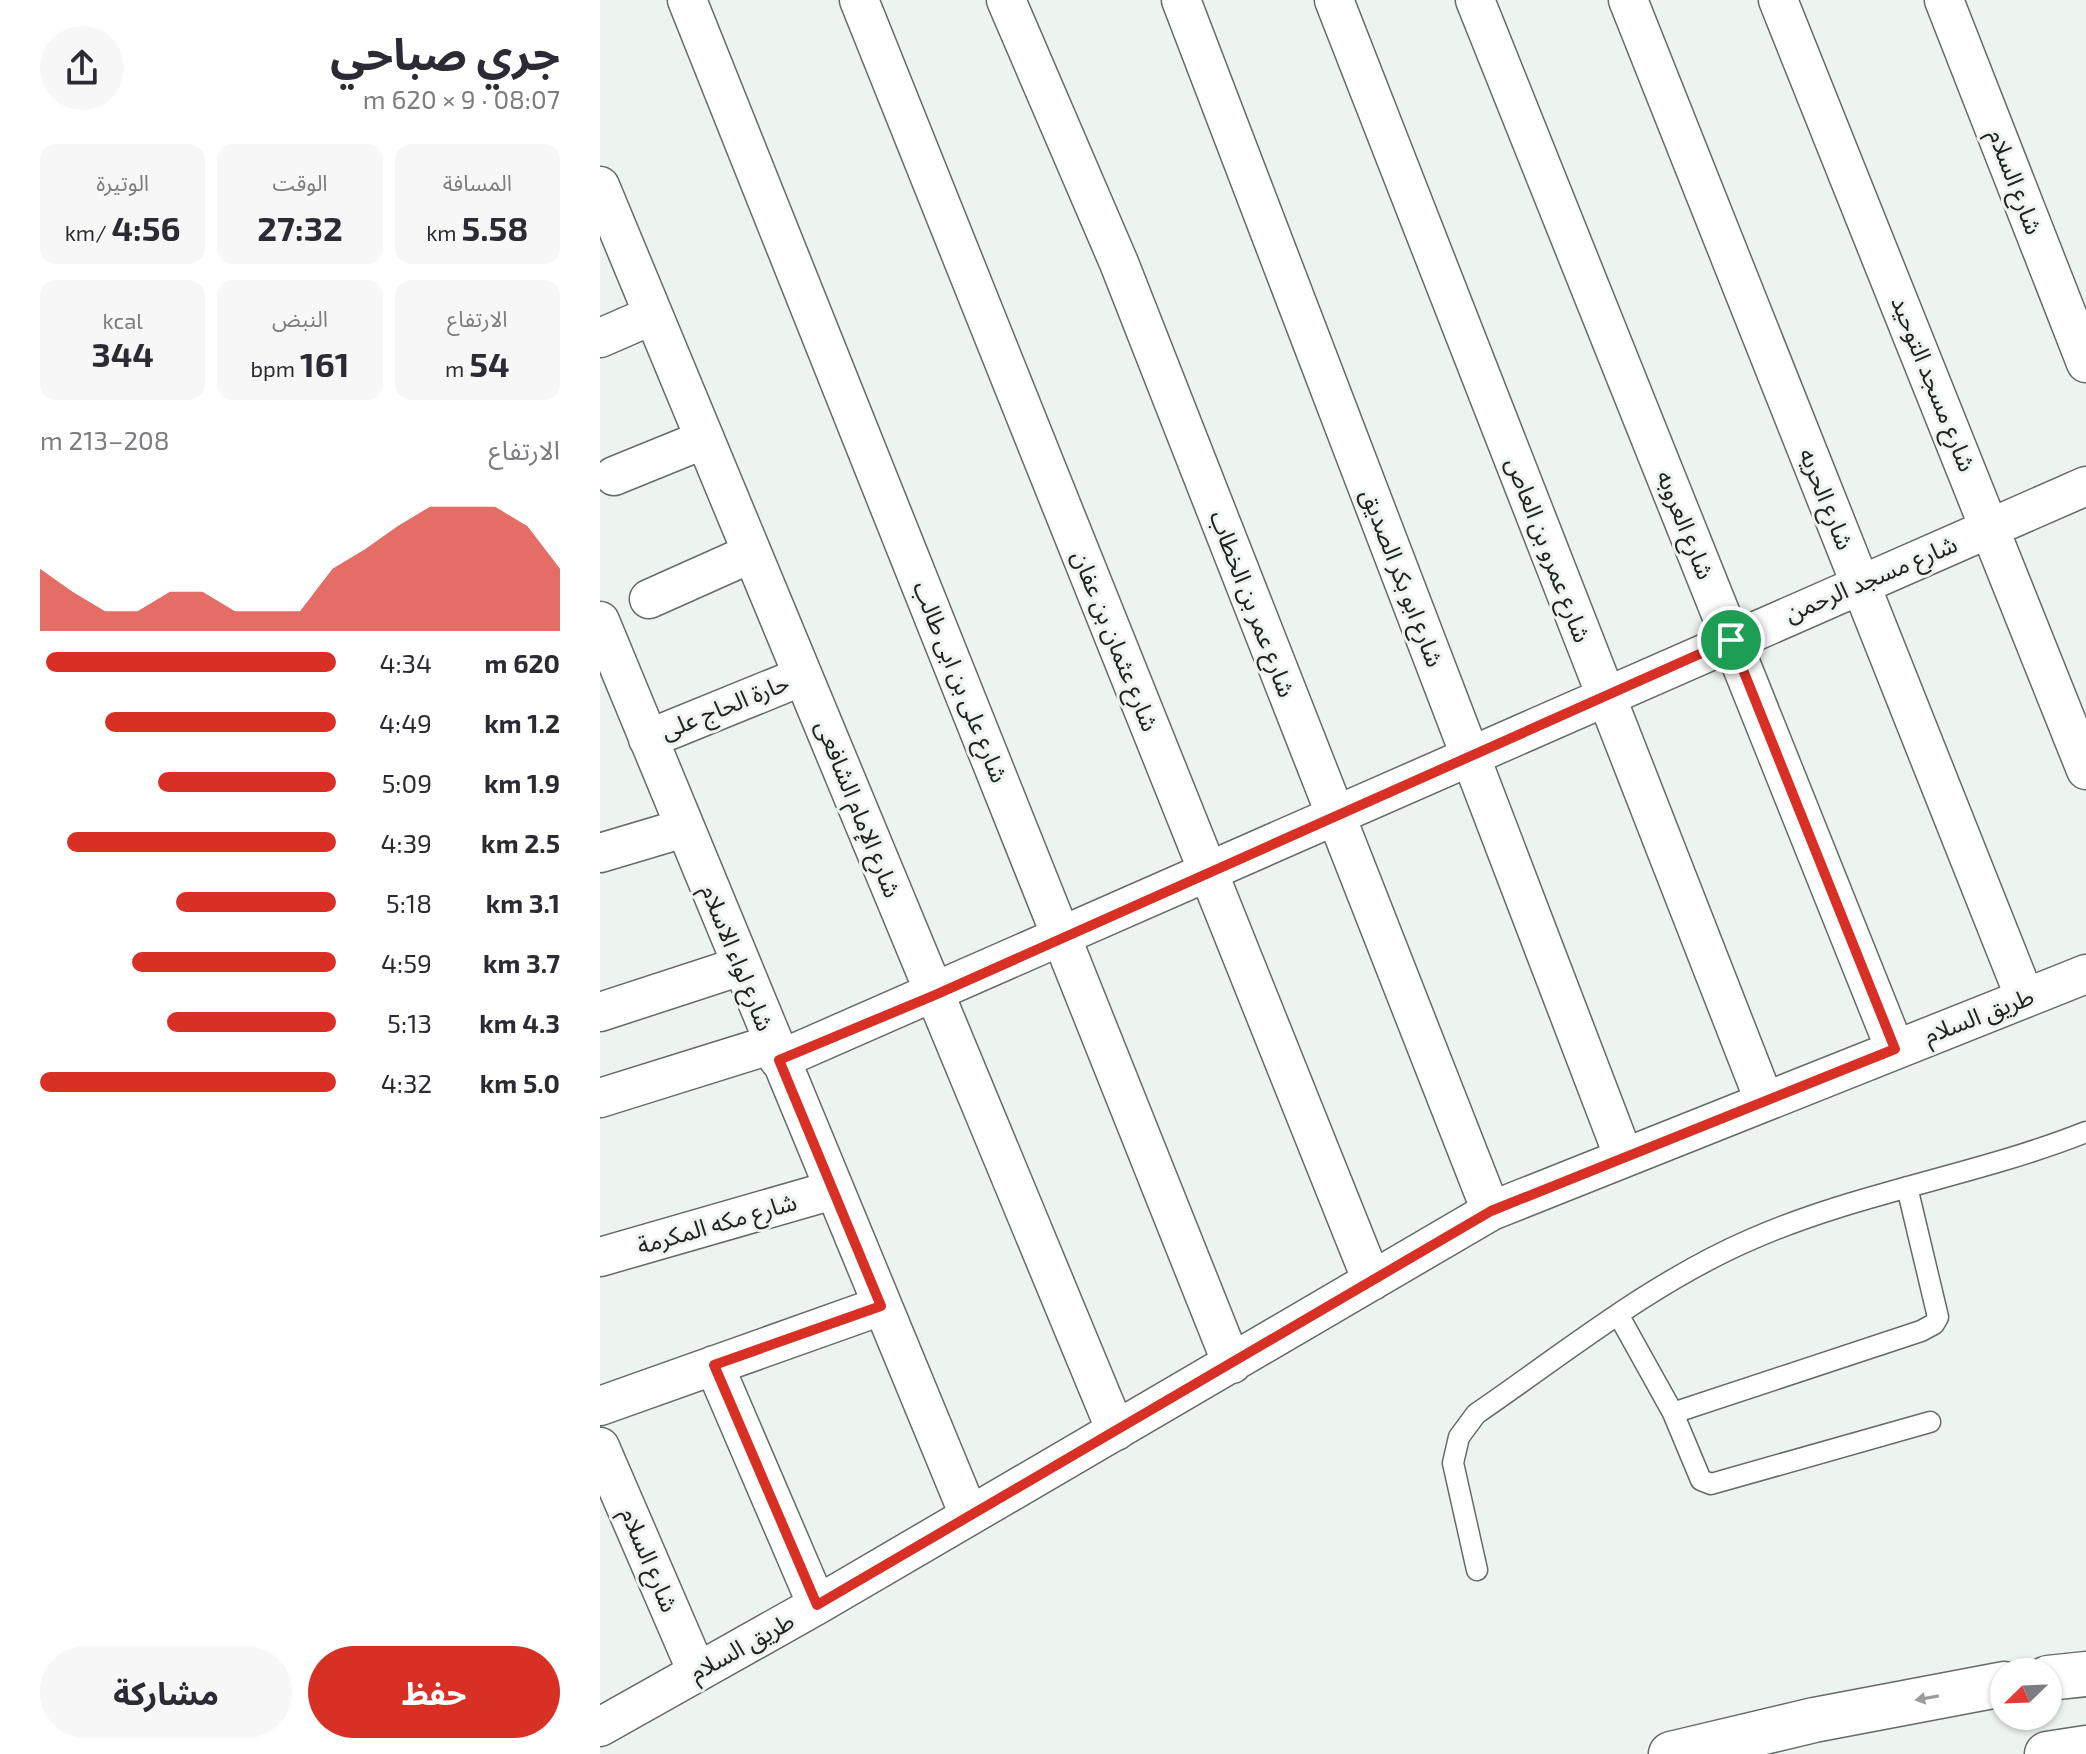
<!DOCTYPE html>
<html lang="ar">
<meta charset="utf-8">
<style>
:root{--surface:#fff;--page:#f7f7f7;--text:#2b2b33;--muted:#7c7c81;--accent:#d93025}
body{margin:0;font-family:"Exo 2","Noto Sans Arabic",sans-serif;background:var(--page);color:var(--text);direction:rtl;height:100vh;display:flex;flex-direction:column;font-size:30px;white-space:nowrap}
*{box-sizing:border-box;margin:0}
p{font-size:26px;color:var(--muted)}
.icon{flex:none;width:44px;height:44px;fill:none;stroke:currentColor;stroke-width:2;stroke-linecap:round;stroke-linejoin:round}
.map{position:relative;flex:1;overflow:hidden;direction:ltr}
.details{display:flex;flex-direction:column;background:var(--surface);width:600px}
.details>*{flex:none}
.needle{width:52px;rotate:247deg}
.fabs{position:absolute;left:1390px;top:1658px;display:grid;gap:16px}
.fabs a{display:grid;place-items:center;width:72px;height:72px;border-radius:50%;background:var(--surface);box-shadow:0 2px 6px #0004;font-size:40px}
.pin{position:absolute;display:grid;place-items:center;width:68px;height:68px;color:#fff;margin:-34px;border:4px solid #fff;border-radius:50%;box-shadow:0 2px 8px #0007}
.round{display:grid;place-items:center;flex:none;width:84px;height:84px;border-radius:42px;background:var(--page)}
.head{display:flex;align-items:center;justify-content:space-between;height:136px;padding:0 40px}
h1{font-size:44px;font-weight:700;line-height:60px}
.metrics{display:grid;grid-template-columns:repeat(3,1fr);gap:12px;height:136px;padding:8px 40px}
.metrics div{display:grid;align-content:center;border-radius:16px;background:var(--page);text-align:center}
.metrics b{font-size:34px;font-weight:700}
.metrics small{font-size:22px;font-weight:400}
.metrics p{font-size:22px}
.chart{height:224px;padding:16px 40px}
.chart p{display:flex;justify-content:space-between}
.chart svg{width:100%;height:144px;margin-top:8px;fill:var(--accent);opacity:.7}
.action{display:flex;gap:16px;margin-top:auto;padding:16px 40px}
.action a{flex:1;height:92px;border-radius:48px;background:var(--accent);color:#fff;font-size:32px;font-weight:700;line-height:92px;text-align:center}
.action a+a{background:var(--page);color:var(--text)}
ul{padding:0 40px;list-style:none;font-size:26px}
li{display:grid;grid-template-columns:128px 96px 1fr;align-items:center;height:60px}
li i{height:20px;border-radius:10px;background:var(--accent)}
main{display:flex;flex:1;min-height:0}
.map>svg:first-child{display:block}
</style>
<main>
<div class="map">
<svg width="1486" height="1754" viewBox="0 0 1486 1754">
<rect width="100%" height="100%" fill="#edf4ef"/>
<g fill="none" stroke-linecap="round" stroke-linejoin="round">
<!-- lane casing -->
<g stroke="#656b66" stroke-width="23">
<path id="lane" d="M1019,1316L1073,1413L1321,1331L1334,1324L1338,1317L1307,1187
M1073,1413L1101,1480L1111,1484L1330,1422
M877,1570L853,1463L859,1437L876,1414C965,1353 1052,1282 1152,1239C1259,1192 1378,1175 1486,1132"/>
</g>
<!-- street casing -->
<g stroke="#656b66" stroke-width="41">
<path id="street" d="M87,0L632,1364
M259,0L772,1281
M406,0L519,263L891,1211
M581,0L1023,1155
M734,0L1164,1100
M875,0L1295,1049
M1028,0L1425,998
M1178,0L1486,770
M1344,0L1486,363
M0,186L516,1431
M0,338L53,315
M14,476L105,439
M49,599L152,553
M0,621L369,1515
M48,739L203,676
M0,853L84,828
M0,1012L141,966
M179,1060L1486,486
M0,1098L173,1044
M0,1257L233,1190
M114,1365L217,1605
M0,1406L281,1306
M0,1447L97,1672
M0,1727L217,1605L891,1211L1486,974"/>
</g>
<!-- secondary casing -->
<g stroke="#656b66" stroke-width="47">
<path id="secondary" d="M1448,1678L1486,1674
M1071,1754L1214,1720L1404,1684
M1447,1754L1486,1748"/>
</g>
<!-- lane -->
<use href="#lane" stroke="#fff" stroke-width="20"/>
<!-- street -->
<use href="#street" stroke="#fff" stroke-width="38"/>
<!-- secondary -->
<use href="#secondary" stroke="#fff" stroke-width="44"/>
</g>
<!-- one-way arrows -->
<defs><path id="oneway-solid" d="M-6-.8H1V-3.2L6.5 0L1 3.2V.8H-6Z" transform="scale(2)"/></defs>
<use fill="#9b9c9b" href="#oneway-solid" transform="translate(1327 1698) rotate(170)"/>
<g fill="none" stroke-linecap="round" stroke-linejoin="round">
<!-- route casing -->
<g stroke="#fff" stroke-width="16">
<path id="route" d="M1131,640L1295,1049L891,1211L217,1605L114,1365L281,1306L179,1060L335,995Z"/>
</g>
<!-- route -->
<use href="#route" stroke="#d93025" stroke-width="10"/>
</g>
<g text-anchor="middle" stroke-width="6" stroke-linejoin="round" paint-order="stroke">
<!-- street labels -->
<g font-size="24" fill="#212321" stroke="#edf4ef">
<text transform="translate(1415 182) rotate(69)" y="8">شارع السلام</text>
<text transform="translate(1333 384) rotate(68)" y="8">شارع مسجد التوحيد</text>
<text transform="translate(1226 499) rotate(68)" y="8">شارع الحريه</text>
<text transform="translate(1085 525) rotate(68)" y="8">شارع العروبه</text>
<text transform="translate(948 550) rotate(69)" y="8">شارع عمرو بن العاص</text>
<text transform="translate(802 578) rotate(69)" y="8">شارع ابو بكر الصديق</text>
<text transform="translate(1271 579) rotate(-23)" y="8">شارع مسجد الرحمن</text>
<text transform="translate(652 604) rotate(69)" y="8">شارع عمر بن الخطاب</text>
<text transform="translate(515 641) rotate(68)" y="8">شارع عثمان بن عفان</text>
<text transform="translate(360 682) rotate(68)" y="8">شارع على بن ابى طالب</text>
<text transform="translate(125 707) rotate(-22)" y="8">حارة الحاج على</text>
<text transform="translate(258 809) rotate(68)" y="8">شارع الإمام الشافعى</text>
<text transform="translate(137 958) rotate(68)" y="8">شارع لواء الاسلام</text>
<text transform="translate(1379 1016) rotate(-21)" y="8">طريق السلام</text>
<text transform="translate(117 1224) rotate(-16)" y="8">شارع مكه المكرمة</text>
<text transform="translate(49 1560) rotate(67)" y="8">شارع السلام</text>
<text transform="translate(142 1647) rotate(-29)" y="8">طريق السلام</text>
</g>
</g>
</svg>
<div class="fabs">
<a><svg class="needle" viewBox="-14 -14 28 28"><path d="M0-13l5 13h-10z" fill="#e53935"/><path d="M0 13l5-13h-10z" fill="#7c7c81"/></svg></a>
</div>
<div class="pin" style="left:1131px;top:640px;background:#1e9e55"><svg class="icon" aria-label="arrive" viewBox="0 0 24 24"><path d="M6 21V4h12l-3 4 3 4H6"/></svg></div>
</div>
<section class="details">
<div class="head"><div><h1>جري صباحي</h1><p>08:07 · 9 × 620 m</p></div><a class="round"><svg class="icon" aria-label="share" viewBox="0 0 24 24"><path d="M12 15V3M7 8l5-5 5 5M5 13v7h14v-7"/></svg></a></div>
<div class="metrics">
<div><p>المسافة</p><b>5.58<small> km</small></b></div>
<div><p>الوقت</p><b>27:32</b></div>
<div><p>الوتيرة</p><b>4:56<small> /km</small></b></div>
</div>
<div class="metrics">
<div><p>الارتفاع</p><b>54<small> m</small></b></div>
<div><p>النبض</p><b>161<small> bpm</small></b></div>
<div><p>kcal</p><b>344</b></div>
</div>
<div class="chart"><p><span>الارتفاع</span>208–213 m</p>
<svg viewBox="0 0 160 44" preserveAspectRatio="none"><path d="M0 44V25L10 32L20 38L30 38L40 32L50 32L60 38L70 38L80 38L90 25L100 19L110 12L120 6L130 6L140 6L150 12L160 25V44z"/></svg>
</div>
<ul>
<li><b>620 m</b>4:34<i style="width:98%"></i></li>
<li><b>1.2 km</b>4:49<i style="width:78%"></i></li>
<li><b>1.9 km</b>5:09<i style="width:60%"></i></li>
<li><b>2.5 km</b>4:39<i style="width:91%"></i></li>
<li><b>3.1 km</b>5:18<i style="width:54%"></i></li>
<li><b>3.7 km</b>4:59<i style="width:69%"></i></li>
<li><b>4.3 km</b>5:13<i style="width:57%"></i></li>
<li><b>5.0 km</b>4:32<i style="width:100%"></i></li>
</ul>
<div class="action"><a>حفظ</a><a>مشاركة</a></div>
</section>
</main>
